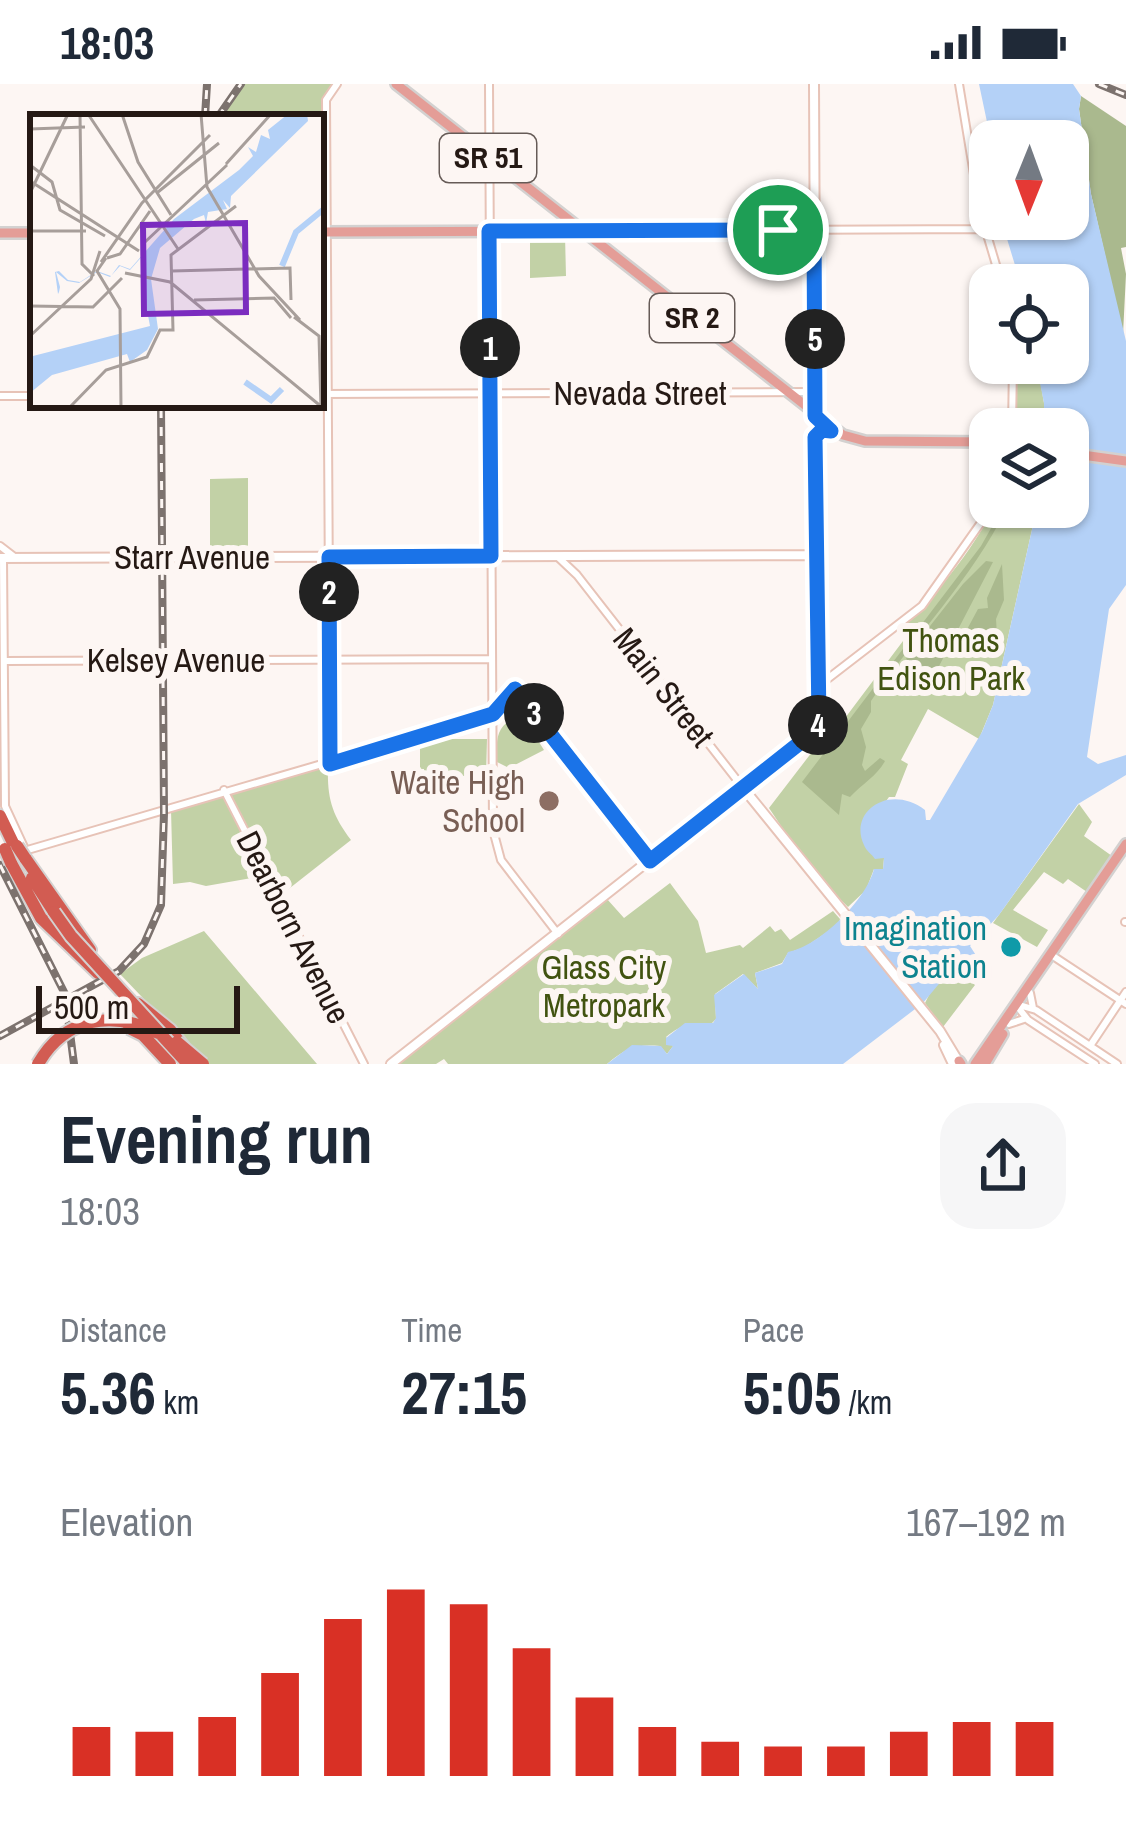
<!DOCTYPE html>
<meta charset="utf-8">
<style>
:root{--surface:#fff;--page:#f6f6f7;--text:#1f2937;--muted:#747a83;--accent:#d93025}
body{margin:0;font-family:"Archivo Narrow",sans-serif;background:var(--page);color:var(--text);height:100vh;display:flex;flex-direction:column;font-size:45px;white-space:nowrap}
*{box-sizing:border-box;margin:0}
p{font-size:39px;color:var(--muted)}
.icon{flex:none;width:66px;height:66px;fill:none;stroke:currentColor;stroke-width:2;stroke-linecap:round;stroke-linejoin:round}
.map{position:relative;height:980px;overflow:hidden}
.drawer{display:flex;flex-direction:column;background:var(--surface);flex:1}
.drawer>*{flex:none}
.needle{width:78px;rotate:181deg}
.controls{position:absolute;left:969px;top:36px;display:grid;gap:24px}
.controls a{display:grid;place-items:center;width:120px;height:120px;border-radius:24px;background:var(--surface);box-shadow:0 3px 9px #0004;font-size:60px}
.scale{position:absolute;left:36px;bottom:30px;width:204px;box-sizing:border-box;padding-left:12px;border:6px solid #251914;border-top:0;font-size:33px;line-height:42px;white-space:nowrap;color:#251914;-webkit-text-stroke:9px #fdf6f3;paint-order:stroke}
.pin{position:absolute;display:grid;place-items:center;width:102px;height:102px;color:#fff;margin:-51px;border:6px solid #fff;border-radius:50%;box-shadow:0 3px 12px #0007}
.km{position:absolute;width:60px;height:60px;margin:-30px;border-radius:50%;background:#222;color:#fff;font-size:33px;line-height:60px;text-align:center}
.round{display:grid;place-items:center;flex:none;width:126px;height:126px;border-radius:36px;background:var(--page)}
.headline{display:flex;align-items:center;justify-content:space-between;height:204px;padding:0 60px}
h1{font-size:66px;font-weight:700;line-height:90px}
.stats{display:grid;grid-template-columns:repeat(3,1fr);gap:18px;height:204px;padding:12px 60px}
.stats div{display:grid;align-content:center}
.stats b{font-size:60px;font-weight:700}
.stats small{font-size:33px;font-weight:400}
.stats p{font-size:33px}
.chart{height:336px;padding:24px 60px}
.chart p{display:flex;justify-content:space-between}
.chart svg{width:100%;height:216px;margin-top:12px;stroke:var(--accent);stroke-width:6}
.status{display:flex;justify-content:space-between;align-items:center;height:84px;padding:0 60px;background:var(--surface);direction:ltr}
.status svg{height:33px;fill:currentColor}
.map>svg:first-child{display:block}
</style>
<div class="status"><b>18:03</b><svg viewBox="0 0 49 12"><path d="M0 12V9h3v3zM5 12V6h3v6zM10 12V3h3v9zM15 12V0h3v12zM26 1h20v11H26zM47 4h2v5h-2z"/></svg></div>
<div class="map">
<svg width="1126" height="980" viewBox="0 0 1126 980">
<rect width="100%" height="100%" fill="#fdf6f3"/>
<!-- green -->
<path fill="#c2d1a6" d="M244,0H337L327,12V44H321V33H222Z
M530,151H565L566,192L530,194Z
M1016,279H1037L1044,319V345H1014Z
M248,394V470H210V395Z
M995,423H1037L993,621L979,655L928,625L901,676L908,680L895,713H889L865,746L870,767L884,774L883,786L874,785L866,806L848,823L809,784L769,724L822,655L827,658L906,553L896,543C938,513 970,468 995,423Z
M521,630L544,666L509,684L497,678C496,652 496,641 521,630Z
M441,655H487L486,692H424V685H420V661Z
M328,683C327,714 332,731 351,756L281,811L228,707Z
M222,711L263,792L206,802L190,798L173,800L171,726Z
M1079,720L1092,738L1084,752L1112,772L1087,808L1068,795L1063,800L1044,788L1013,826L1048,846L1037,863L993,839Z
M670,799L698,837L706,869L740,861L743,864L770,842L775,848L781,845L790,856L833,827L840,835L838,841L805,863L788,869L782,879L755,889L758,905L743,890L715,910L716,935L712,939C692,939 683,939 666,953L674,961L667,970L660,962C635,960 626,964 607,980H448L444,975L436,980H399L607,815L624,834Z
M204,847L317,980H206L120,890L142,874Z
M953,882L975,901L943,943L925,919L933,903Z"/>
<!-- forest -->
<path fill="#aab98e" d="M1081,12L1126,42V163L1121,164L1126,190L1123,250L1091,110L1079,25Z
M1003,423H1007C974,493 914,553 871,617V628L861,645L866,663L862,681L865,687L880,674L885,677C878,691 862,700 850,713L842,710L839,731L802,698L981,462Z
M986,477L993,478L937,586L930,588L908,578L906,574L912,565L963,500Z
M1002,480L1004,516L996,535L998,568L991,573L962,567L964,551L978,525L988,524L987,514Z"/>
<!-- water -->
<path fill="#b4d1f7" d="M979,0H1073L1081,12L1079,25L1091,110L1126,257V501L1109,525L1087,673L1098,680L1126,671V691L1078,720L999,831L970,862L979,876L965,890L953,883L923,919L843,980H607L632,961L661,962L667,970L673,962L666,961V954L685,939H713L716,934L714,911L744,890L758,905L755,889L782,880L788,868C820,862 866,816 874,785H883L884,774L875,775C872,770 866,767 864,761C848,728 889,699 925,726L926,736H930L982,648L993,621L1037,423H1068V345H1044V319L1036,279H1068V201H1021L1001,135H1068V57H991Z"/>
<g fill="none" stroke-linecap="round" stroke-linejoin="round">
<!-- tertiary casing -->
<g stroke="#e7c3b7" stroke-width="10">
<path id="tertiary" d="M489,0L493,746L501,776L558,850
M959,0L980,127L1002,201
M586,147L985,145
M321,310L815,308
M0,312H33
M1012,345L1013,279
M0,462L13,472
M559,474L577,491L744,705
M3,475L5,722L24,763
M4,577L492,575
M817,603L922,522L992,423
M495,628L515,605L650,777
M330,679L326,16L337,0
M224,706L364,980
M7,772L493,630
M1125,838H1126
M1050,870L1126,920
M1030,909L1033,924
M1016,920L1036,926L1117,980
M1017,922L1028,936L1095,980
M1009,940L1024,935
M1090,962L1126,908"/>
</g>
<!-- secondary casing -->
<g stroke="#e7c3b7" stroke-width="12">
<path id="secondary" d="M0,474L816,471
M744,705L940,947L960,980
M944,961L953,980
M391,980L817,644L814,0"/>
</g>
<!-- primary casing -->
<g stroke="#d3d1d0" stroke-width="14">
<path id="primary" d="M396,0L843,351L865,357L990,358
M321,148L581,147
M0,149H33
M1068,369L1126,377
M959,977L961,980
M975,980L1126,760
M985,980L1003,950"/>
</g>
<!-- motorway casing -->
<g stroke="#d3d1d0" stroke-width="16">
<path id="motorway" d="M0,732L15,763
M25,774L90,866
M11,779L41,834L98,889
M32,794L54,828
M138,920L170,946L184,964"/>
</g>
<!-- tertiary -->
<use href="#tertiary" stroke="#fff" stroke-width="6"/>
<!-- secondary -->
<use href="#secondary" stroke="#fff" stroke-width="8"/>
<!-- primary -->
<use href="#primary" stroke="#e49d97" stroke-width="9"/>
<!-- motorway -->
<use href="#motorway" stroke="#d25c52" stroke-width="12"/>
<!-- rail casing -->
<g stroke="#7c726e" stroke-width="8">
<path id="rail" d="M1099,0L1126,11
M205,33L207,0
M218,33L241,0
M0,781L65,910L74,980
M0,952L119,887L144,860L161,821L164,729L161,321"/>
</g>
<!-- rail -->
<use href="#rail" stroke="#fdf6f3" stroke-width="3" stroke-dasharray="9" stroke-linecap="butt"/>
<!-- motorway-bridge casing -->
<g stroke="#d3d1d0" stroke-width="16" stroke-linecap="butt">
<path id="motorway-bridge" d="M17,762L25,774
M5,765L11,779
M54,828L71,852L188,980
M129,944L143,951L170,980
M177,958L203,980
M38,980C65,933 112,926 158,949"/>
</g>
<!-- motorway-bridge -->
<use href="#motorway-bridge" stroke="#d25c52" stroke-width="12"/>
</g>
<g fill="none" stroke-linecap="round" stroke-linejoin="round">
<!-- route casing -->
<g stroke="#fff" stroke-width="24">
<path id="route" d="M778,146H814L815,332L831,347L822,346L815,353L819,637L815,647L650,777L515,605L493,630L330,680L329,473L491,472L489,147Z"/>
</g>
<!-- route -->
<use href="#route" stroke="#1a73e8" stroke-width="15"/>
</g>
<!-- markers -->
<circle fill="#8d6e63" stroke="#fdf6f3" stroke-width="4.5" cx="549" cy="717" r="12"/>
<circle fill="#0f9aa8" stroke="#fdf6f3" stroke-width="4.5" cx="1011" cy="863" r="12"/>
<g text-anchor="middle" stroke-width="12" stroke-linejoin="round" paint-order="stroke">
<!-- shield labels -->
<g fill="#fdf6f3" stroke="#665b57" stroke-width="3">
<rect x="440" y="50" width="96" height="48" rx="9"/>
<rect x="650" y="210" width="84" height="48" rx="9"/>
</g>
<g font-size="30" font-weight="bold" fill="#251914">
<text x="488" y="84">SR 51</text>
<text x="692" y="244">SR 2</text>
</g>
<!-- street labels -->
<g font-size="33" fill="#251914" stroke="#fdf6f3">
<text x="640" y="321">Nevada Street</text>
<text x="192" y="485">Starr Avenue</text>
<text x="176" y="588">Kelsey Avenue</text>
<text transform="translate(664 603) rotate(52)" y="12">Main Street</text>
<text transform="translate(294 843) rotate(63)" y="12">Dearborn Avenue</text>
</g>
<!-- park labels -->
<g font-size="33" fill="#415310" stroke="#fdf6f3">
<text x="951" y="568">Thomas<tspan x="951" dy="38">Edison Park</tspan></text>
<text x="604" y="895">Glass City<tspan x="604" dy="38">Metropark</tspan></text>
</g>
<!-- education labels -->
<g font-size="33" fill="#785e54" stroke="#fdf6f3" text-anchor="end">
<text x="525" y="710">Waite High<tspan x="525" dy="38">School</tspan></text>
</g>
<!-- culture labels -->
<g font-size="33" fill="#0d838f" stroke="#fdf6f3" text-anchor="end">
<text x="987" y="856">Imagination<tspan x="987" dy="38">Station</tspan></text>
</g>
</g>
<!-- overview -->
<g transform="translate(30 30)">
<rect width="294" height="294" fill="#fdf6f3"/>
<path d="M258,0H277L278,7L201,82L200,94L193,86L197,95L178,98L176,109L174,101L164,105L130,134L121,165L128,215L117,236L100,248L97,240L22,261L0,279L3,242L120,212L112,170L116,138L100,156L90,152L80,163L67,158L49,169L37,167L26,158L30,173L29,178L28,180L25,158L29,157L38,166L50,168L67,157L81,162L89,151L100,155L144,105L209,56L223,42L218,33L226,38L231,21L240,25L238,16Z" fill="#b4d1f7"/>
<path fill="none" stroke="#b4d1f7" stroke-width="6" d="M252,152L266,118L294,95M215,268L241,286L252,275"/>
<path fill="none" stroke="#a79e9a" stroke-width="3" d="M50,0L52,150L64,162M58,0L148,135M92,0L108,48L141,101M171,0L177,73L229,162L270,206M0,15L55,13M196,50L241,0M0,51L22,68L30,96L75,122M0,67L109,137M128,78L189,29M0,79L38,0M0,117H56M115,128L197,51M76,144L67,157L90,195L91,294M77,144L90,140L120,97M71,148L112,89L180,21M142,157L260,154L261,186M95,159L140,168L293,294M164,186L244,184L261,204M0,192L63,193L92,164M264,203L289,222L291,294M0,222L61,165L70,137M39,294L76,256L117,243L130,216H143L141,141L206,92"/>
<path fill="#7b2cbf" fill-opacity="0.15" stroke="#7b2cbf" stroke-width="6" d="M215,109L216,198L114,200L113,111Z"/>
<rect width="294" height="294" fill="none" stroke="#251914" stroke-width="6"/>
</g>
</svg>
<div class="controls">
<a><svg class="needle" viewBox="-14 -14 28 28"><path d="M0-13l5 13h-10z" fill="#e53935"/><path d="M0 13l5-13h-10z" fill="#747a83"/></svg></a>
<a><svg class="icon" aria-label="locate" viewBox="0 0 24 24"><circle cx="12" cy="12" r="6"/><path d="M12 2v4M12 18v4M2 12h4M18 12h4"/></svg></a>
<a><svg class="icon" aria-label="layers" viewBox="0 0 24 24"><path d="M12 4l9 5-9 5-9-5zM3 14l9 5 9-5"/></svg></a>
</div>
<div class="scale">500 m</div>
<div class="pin" style="left:778px;top:146px;background:#1e9e55"><svg class="icon" aria-label="arrive" viewBox="0 0 24 24"><path d="M6 21V4h12l-3 4 3 4H6"/></svg></div>
<b class="km" style="left:490px;top:264px">1</b>
<b class="km" style="left:329px;top:508px">2</b>
<b class="km" style="left:534px;top:629px">3</b>
<b class="km" style="left:818px;top:641px">4</b>
<b class="km" style="left:815px;top:255px">5</b>
</div>
<section class="drawer">
<div class="headline"><div><h1>Evening run</h1><p>18:03</p></div><a class="round"><svg class="icon" aria-label="share" viewBox="0 0 24 24"><path d="M12 15V3M7 8l5-5 5 5M5 13v7h14v-7"/></svg></a></div>
<div class="stats">
<div><p>Distance</p><b>5.36<small> km</small></b></div>
<div><p>Time</p><b>27:15</b></div>
<div><p>Pace</p><b>5:05<small> /km</small></b></div>
</div>
<div class="chart"><p><span>Elevation</span>167–192 m</p>
<svg viewBox="0 0 160 44" preserveAspectRatio="none"><path d="M5 44V34M15 44V35M25 44V32M35 44V23M45 44V12M55 44V6M65 44V9M75 44V18M85 44V28M95 44V34M105 44V37M115 44V38M125 44V38M135 44V35M145 44V33M155 44V33"/></svg>
</div>
</section>
